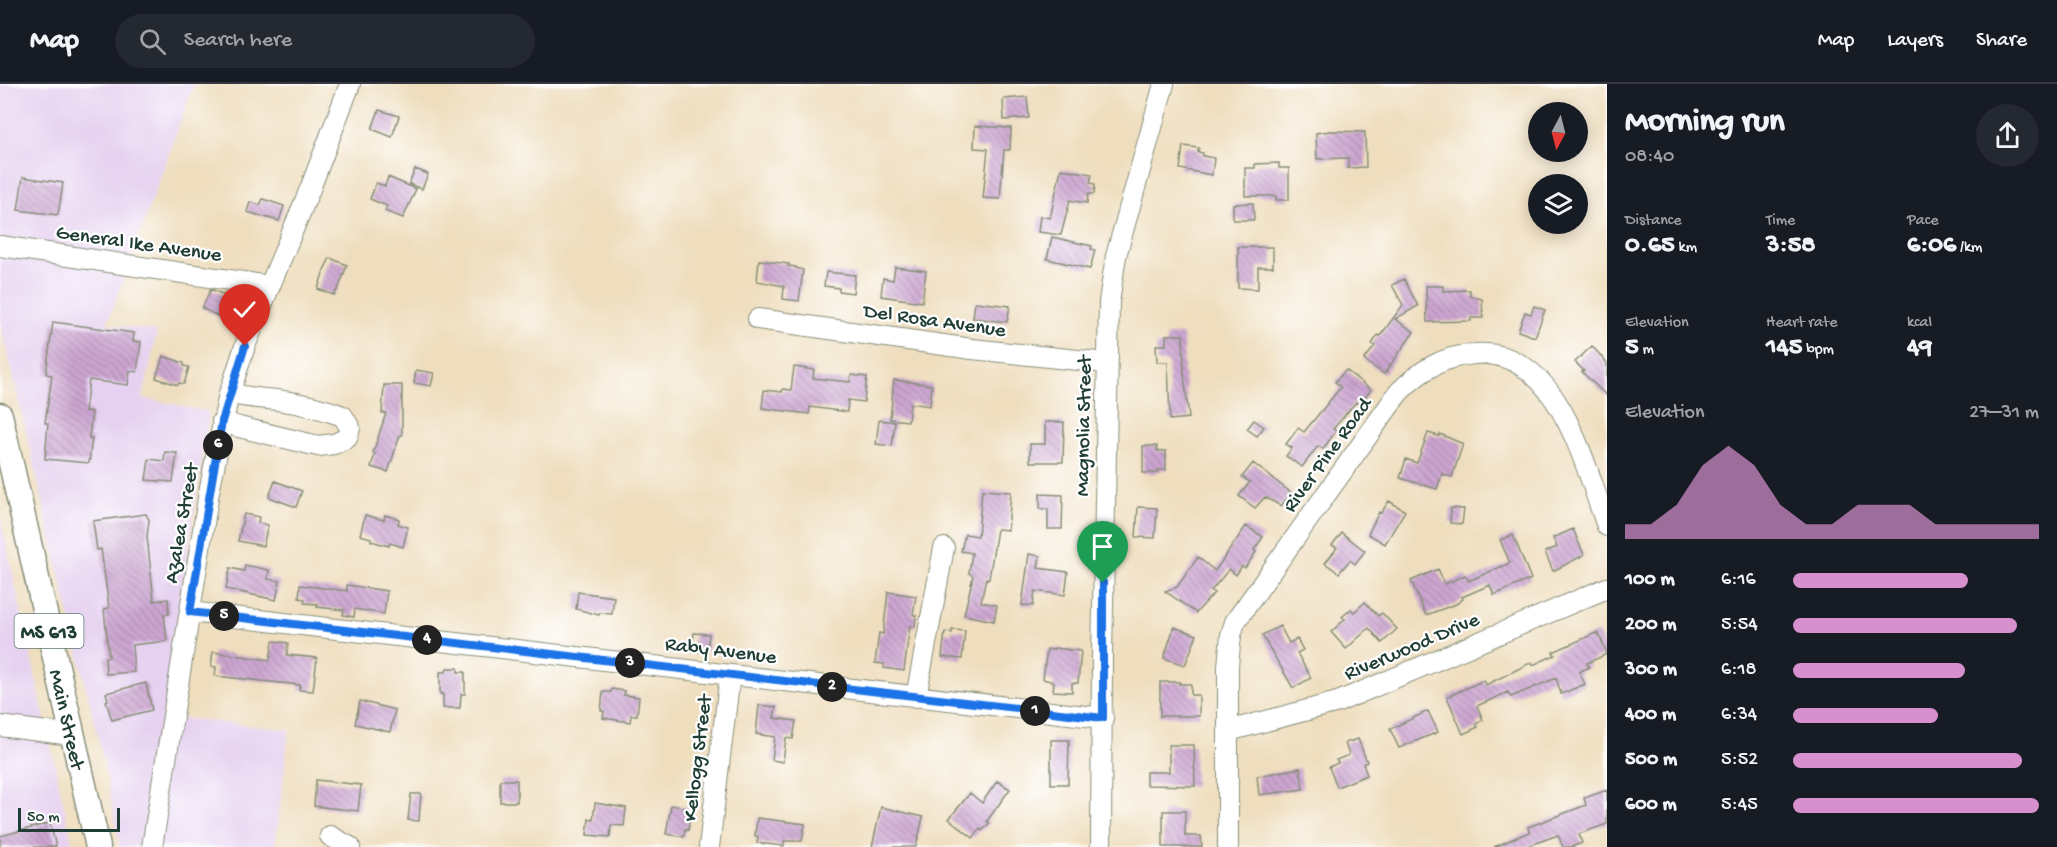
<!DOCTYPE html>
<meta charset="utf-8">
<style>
:root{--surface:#171b24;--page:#242831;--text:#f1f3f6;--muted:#9ea1a6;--line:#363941;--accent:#d690ce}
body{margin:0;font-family:"Gochi Hand",sans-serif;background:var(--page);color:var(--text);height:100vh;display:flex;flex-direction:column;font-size:22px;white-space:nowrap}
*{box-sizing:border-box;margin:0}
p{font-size:20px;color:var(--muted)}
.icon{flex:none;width:33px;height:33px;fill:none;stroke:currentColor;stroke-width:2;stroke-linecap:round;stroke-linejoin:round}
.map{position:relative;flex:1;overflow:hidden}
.sheet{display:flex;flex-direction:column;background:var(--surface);width:450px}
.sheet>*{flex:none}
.needle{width:39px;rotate:187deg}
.fabs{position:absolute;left:1528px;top:18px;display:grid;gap:12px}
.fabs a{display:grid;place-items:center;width:60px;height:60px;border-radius:50%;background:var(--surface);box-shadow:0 3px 15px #0003;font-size:30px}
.scale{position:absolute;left:18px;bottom:15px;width:102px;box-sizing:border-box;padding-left:6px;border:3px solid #1f3d34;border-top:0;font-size:16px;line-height:21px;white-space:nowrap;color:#1f3d34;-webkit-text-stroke:4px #fff;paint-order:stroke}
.pin{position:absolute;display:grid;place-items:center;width:51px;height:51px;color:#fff;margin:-62px -26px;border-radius:50% 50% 50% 0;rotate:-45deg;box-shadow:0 0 6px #0007}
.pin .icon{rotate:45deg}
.km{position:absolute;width:30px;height:30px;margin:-15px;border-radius:50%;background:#222;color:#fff;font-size:16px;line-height:30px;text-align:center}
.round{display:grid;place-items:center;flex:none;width:63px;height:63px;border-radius:32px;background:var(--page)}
.overview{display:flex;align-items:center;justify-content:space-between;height:102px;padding:0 18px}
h1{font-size:33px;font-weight:800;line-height:45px}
.figures{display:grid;grid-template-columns:repeat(3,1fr);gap:9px;height:102px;padding:6px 18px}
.figures div{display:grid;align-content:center}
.figures b{font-size:26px;font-weight:800}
.figures small{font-size:16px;font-weight:400}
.figures p{font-size:16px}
.chart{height:168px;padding:12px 18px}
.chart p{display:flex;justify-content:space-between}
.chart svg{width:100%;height:108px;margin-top:6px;fill:var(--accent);opacity:.7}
ul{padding:0 18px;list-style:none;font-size:20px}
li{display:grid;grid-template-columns:96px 72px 1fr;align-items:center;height:45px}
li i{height:15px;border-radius:8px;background:var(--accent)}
header{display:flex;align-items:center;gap:36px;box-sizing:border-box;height:84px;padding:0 30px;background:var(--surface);border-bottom:2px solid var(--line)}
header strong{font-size:28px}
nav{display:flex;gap:33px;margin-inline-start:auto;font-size:21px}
.search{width:420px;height:54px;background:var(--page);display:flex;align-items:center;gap:15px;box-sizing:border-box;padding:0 21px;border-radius:33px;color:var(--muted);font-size:22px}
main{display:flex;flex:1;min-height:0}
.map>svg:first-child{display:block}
</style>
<header>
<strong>Map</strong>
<div class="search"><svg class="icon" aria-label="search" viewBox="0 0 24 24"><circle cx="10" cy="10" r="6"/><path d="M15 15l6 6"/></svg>Search here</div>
<nav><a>Map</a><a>Layers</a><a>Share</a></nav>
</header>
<main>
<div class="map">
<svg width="1607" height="763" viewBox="0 0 1607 763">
<defs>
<pattern id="building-back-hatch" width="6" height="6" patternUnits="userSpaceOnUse" patternTransform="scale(1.5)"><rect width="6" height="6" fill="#cda6d2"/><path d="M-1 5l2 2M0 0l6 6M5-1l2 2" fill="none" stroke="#a688ab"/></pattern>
</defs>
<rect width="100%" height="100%" fill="#fff"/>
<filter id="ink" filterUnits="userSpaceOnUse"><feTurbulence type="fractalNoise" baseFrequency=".0167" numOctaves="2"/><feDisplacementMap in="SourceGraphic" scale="12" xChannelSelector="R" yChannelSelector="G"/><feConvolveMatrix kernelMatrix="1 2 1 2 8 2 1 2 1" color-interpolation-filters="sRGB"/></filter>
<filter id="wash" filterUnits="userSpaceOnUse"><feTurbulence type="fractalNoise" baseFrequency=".008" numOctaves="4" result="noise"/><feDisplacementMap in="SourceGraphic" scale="24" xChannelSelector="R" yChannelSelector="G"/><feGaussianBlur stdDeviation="1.35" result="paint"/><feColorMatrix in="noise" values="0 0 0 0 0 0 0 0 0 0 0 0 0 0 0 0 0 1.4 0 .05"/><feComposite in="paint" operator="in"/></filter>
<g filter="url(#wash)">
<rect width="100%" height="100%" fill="#efdebe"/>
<!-- built -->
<path fill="#e6d2f0" d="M0,0H194L107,240L157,247L143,314L209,328L164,632L289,646L275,763H120L103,675L0,236Z
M0,432L73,763H0Z"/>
<g id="blocks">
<!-- building -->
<path fill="url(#building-back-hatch)" d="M1027,13L1029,34L1004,36L1003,15Z
M379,26L399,32L392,53L372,45Z
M975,42L1011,44L1010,66H1004L1000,115L983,114L988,65L974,64Z
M1330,47L1365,48L1366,83L1348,84V74L1317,75L1316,49Z
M1183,62L1199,64L1198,68L1203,69V72L1214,74L1212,91L1180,85Z
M1279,79V84H1289V116H1276V112H1245V84H1255V80Z
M415,85L428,90L422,105L409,100Z
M1061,85L1092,90L1090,99L1095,100L1094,110H1088L1087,119L1070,116L1061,151L1038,148L1040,132L1050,134Z
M23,93L63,99L58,131L18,126Z
M388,93L416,105L403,134L385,127L387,122L370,115L376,99L385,102Z
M263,115L284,122L279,137L247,128L250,118L260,121Z
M1253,119L1254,136H1233V120Z
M1052,153L1092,162L1091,165L1095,166L1090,185L1047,175Z
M1238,163H1273V183H1258V205L1238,204Z
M330,174L347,181L338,206H337L334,211L318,205L324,186Z
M759,176L789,180L788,182L796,183V184L803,186L799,217L783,215L784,202L757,197Z
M895,183L926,187L922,218L881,212L883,194L893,196Z
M826,188L855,191L853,209L839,207V204L824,202Z
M1404,195L1418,222L1395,235L1414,248L1384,290L1364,276L1375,262L1372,260L1378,251L1380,252L1403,221L1392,201Z
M1426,202H1443V207L1470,206V212L1482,215L1483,234H1471V237L1427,238Z
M211,205L233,215L223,235L202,224Z
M975,218L1010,222L1007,238L973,234Z
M1534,222L1545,226L1535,253L1518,247L1525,228L1531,230Z
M53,238L134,249L133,257L141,258L137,288L130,287L128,301L89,296L85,327L92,328L89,354H92L89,379L45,375L48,339H45L52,291L46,290Z
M1166,251H1183L1184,290L1189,334L1170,336L1168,278H1157L1156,261H1166Z
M1592,262L1607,279V312L1582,288L1584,287L1575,278Z
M163,272L184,279V282L189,283L184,300L179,299L178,301L156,294Z
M794,283L814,286L813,294L850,298L851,291L867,293L864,318L848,316L847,328L810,323L809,330L762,324L764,306L782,308L783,305L791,306Z
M416,286L434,289L431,302L414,299Z
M1346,286L1371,306L1359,321L1356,318L1333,345L1336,347L1323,365L1318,362L1302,383L1286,372L1292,364L1286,360L1298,344L1304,348L1341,303L1335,298Z
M894,296L932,301L930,322L910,319L908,337L890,335Z
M384,301H402V351H400L388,388L371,383L375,370L373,369L386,329H382Z
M879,336L895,338L892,362L876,360Z
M1254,336L1264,343L1257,352L1247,345Z
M1045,338H1064L1063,378H1030V360H1045Z
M1428,349L1439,352L1440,350L1463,360L1452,393L1442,390L1437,405L1400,394L1406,375L1417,379Z
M1143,362H1157V367H1166V386H1158V389H1143Z
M165,368L177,369L173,398L146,396L149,375L164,377Z
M1253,379L1291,409L1281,422L1265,413L1255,424L1239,412L1250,398L1242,393Z
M275,397L302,407L296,423L269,413Z
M982,406L1011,408L1008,446L997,445L989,495L986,494L981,518L997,521L994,537L964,531L973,492L969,489L972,469L961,467L965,450L978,452Z
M1040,410L1063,411L1062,445H1048V425H1040Z
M1389,417L1405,427L1385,460L1368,450L1379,428L1381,429Z
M1138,423L1157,424L1155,454L1136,453Z
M1451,424L1464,425L1462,440L1450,439Z
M146,430L149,436L147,453L154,517L168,515L169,530H164L167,557L132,561L134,588L106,590L105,573H109L104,525L109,524L101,465L97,466L93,437Z
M244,430L259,433L258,439L268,441L263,462L238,457Z
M365,431L384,436L385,431L399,435L398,440L408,443L403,463L390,459L389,462L371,457V454L360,451Z
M1246,442L1263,453L1254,466L1256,468L1245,484L1242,482L1236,491L1229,485L1211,507L1214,509L1196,529L1165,507L1177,503L1198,473L1215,487Z
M1573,445L1584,471L1553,487L1545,468L1557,463L1553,454Z
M1342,449L1365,467L1355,480L1350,476L1339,489L1325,479L1337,464L1332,461Z
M1513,451L1531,495L1494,511L1490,501L1462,513L1463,515L1456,520L1426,531L1411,497L1438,485L1445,500L1465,491L1468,497L1510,479L1500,456Z
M1029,470L1040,472L1038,484L1068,488L1065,511L1035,507L1033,522L1022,521Z
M245,481L269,486L268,495L280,497L276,516L226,505L230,484L244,487Z
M300,501L347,507V501L387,507L384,530L355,525L354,533L343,531L344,526L317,523L318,520L304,519L305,515L299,514Z
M578,508L614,513L612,530L599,529V531L576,525Z
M888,508L916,512L913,531H916L915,543L910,542L904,587L884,584V580L875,579L879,549L883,550Z
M1365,518L1378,532L1382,529L1397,545L1382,559L1369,544L1346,565L1331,548L1345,535L1342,533L1351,525L1354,528Z
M1280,542L1289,559L1297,555L1303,566L1297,569L1311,594L1293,604L1262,551Z
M1174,543L1197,551L1185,581L1164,574Z
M952,546L965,547L962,575L942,573L945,548L952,549Z
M1598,548L1607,570L1587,579L1589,583L1579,588L1585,600L1561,610L1556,594L1511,613L1508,608L1477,622L1483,636L1476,640L1478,643L1463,650L1447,613L1484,596L1486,601L1532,578L1533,581L1555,571L1553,568Z
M694,549L709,550L707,569L692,567Z
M273,557L288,559L287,571L317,574L313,607L299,606L300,601L215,592L216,583H211L213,568L270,576Z
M1054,564L1081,567L1078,599H1072V608L1053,607L1054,598L1043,595L1047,565L1053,566Z
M447,584H458V588H465V610H461L460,624H443V610H440V588H446Z
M1160,598H1180L1179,600H1191V611H1199V632H1160Z
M146,599L152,626L112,636L106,617L108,616L106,609Z
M612,605L625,607L624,611L639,613L637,631H631L630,638L603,634L604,627H601L603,608H611Z
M360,617L395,626L390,648L355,640Z
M759,621L776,623L774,634L796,637L793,655L786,654L783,678L772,676L775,653L756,650Z
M1428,627L1438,648L1399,664L1390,645Z
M1358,655L1367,678L1363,680L1367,691L1337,703L1329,683L1338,679L1336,676L1349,671L1345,659Z
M1051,656H1069L1068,700H1051Z
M1169,661H1194L1195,702L1146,701V688H1169Z
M1300,684L1303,705L1259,711L1257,692Z
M316,696L361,701L358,727L314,722Z
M500,696H517V718H500Z
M997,697L1010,705L987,737L989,739L982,747L980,745L973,754L949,735L970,709L982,719Z
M1607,706V740L1579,750L1582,759L1571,763H1563L1558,751L1525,763H1494L1529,748L1528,743L1586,721L1584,714Z
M411,710H421L419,737L408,736Z
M595,719L626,724L624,742L611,741L610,753L587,751L589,735L593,736Z
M671,721L688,724L687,731L690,732L688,746L685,745L684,753L666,750Z
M881,723L923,733L916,763H872Z
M1163,727H1185V752H1201L1202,763H1163Z
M757,734L805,740L802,757H784V762L757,759L758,752H755Z
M50,739L56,763H0V752Z"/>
</g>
</g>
<g filter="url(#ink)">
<use href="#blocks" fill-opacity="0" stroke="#878e79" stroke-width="1.5"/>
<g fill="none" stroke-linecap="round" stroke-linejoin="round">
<!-- minor casing -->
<g stroke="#878e79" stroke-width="22">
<path id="minor" d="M0,162L270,202
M758,235L972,265L1107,279
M222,337L239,343L318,362L334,360L347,354L350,344L343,332C322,324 300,319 277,316C261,314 245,314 229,309
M190,528L1103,634
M916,613L944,464
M0,642L72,651
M1228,647L1338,618L1607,504
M330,752L350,763
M152,763L209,408L228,314L245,262L310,105L350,0
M709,763L730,591
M1101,763L1102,572L1109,218L1116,172L1164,0
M1228,763V582L1231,551L1235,538L1399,308C1421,286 1443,272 1475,270C1559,264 1584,381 1607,442"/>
</g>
<!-- major casing -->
<g stroke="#878e79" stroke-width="27">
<path id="major" d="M0,331L98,763"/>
</g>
<!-- minor -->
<use href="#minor" stroke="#fff" stroke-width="20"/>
<!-- major -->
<use href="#major" stroke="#fff" stroke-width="24"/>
</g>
</g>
<g fill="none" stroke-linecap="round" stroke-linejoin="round" filter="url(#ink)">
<!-- route casing -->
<g stroke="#fff" stroke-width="12">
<path id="route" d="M245,262L222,337L190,528L1103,634V499"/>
</g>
<!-- route -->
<use href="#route" stroke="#1a73e8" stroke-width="8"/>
</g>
<g text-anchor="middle" stroke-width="4.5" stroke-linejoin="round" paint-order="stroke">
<!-- shield labels -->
<rect fill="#fff" stroke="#627771" stroke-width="1.5" x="14.5" y="530" width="69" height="34" rx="4.5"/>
<g font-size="20" font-weight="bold" fill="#1f3d34">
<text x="49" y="554">MS 613</text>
</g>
<!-- street labels -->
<g font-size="21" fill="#1f3d34" stroke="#fff">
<text transform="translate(139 158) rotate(8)" y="7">General Ike Avenue</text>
<text transform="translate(935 235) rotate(8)" y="7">Del Rosa Avenue</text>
<text transform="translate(1082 342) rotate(-89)" y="7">Magnolia Street</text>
<text transform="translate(1326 370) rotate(-54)" y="7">River Pine Road</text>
<text transform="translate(180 439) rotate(-80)" y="7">Azalea Street</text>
<text transform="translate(1411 561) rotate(-23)" y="7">Riverwood Drive</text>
<text transform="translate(721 565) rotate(7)" y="7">Raby Avenue</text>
<text transform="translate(68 635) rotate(77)" y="7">Main Street</text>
<text transform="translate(696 674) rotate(-83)" y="7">Kellogg Street</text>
</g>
</g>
</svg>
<div class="fabs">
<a><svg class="needle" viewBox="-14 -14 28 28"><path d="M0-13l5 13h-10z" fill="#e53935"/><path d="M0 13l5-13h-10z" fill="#9ea1a6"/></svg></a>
<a><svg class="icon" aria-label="layers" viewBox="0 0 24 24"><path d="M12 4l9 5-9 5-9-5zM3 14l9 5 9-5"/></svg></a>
</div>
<div class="scale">50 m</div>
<div class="pin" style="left:1103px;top:499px;background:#1e9e55"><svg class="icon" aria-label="arrive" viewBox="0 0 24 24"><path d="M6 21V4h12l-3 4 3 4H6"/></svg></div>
<div class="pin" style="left:245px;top:262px;background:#d93025"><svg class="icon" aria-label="check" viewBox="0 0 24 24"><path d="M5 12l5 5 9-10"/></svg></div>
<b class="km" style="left:1035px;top:627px">1</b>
<b class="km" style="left:832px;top:603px">2</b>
<b class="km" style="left:630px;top:579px">3</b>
<b class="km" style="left:427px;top:556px">4</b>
<b class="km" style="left:224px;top:532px">5</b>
<b class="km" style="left:218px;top:361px">6</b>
</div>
<section class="sheet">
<div class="overview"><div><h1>Morning run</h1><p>08:40</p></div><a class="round"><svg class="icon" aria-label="share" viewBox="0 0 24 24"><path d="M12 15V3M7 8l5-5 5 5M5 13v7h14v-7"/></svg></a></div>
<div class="figures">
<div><p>Distance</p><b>0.65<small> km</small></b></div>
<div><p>Time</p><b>3:58</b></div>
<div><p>Pace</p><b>6:06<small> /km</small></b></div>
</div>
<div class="figures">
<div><p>Elevation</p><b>5<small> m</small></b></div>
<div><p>Heart rate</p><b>145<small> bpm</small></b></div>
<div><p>kcal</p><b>49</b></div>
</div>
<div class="chart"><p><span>Elevation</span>27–31 m</p>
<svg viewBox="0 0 160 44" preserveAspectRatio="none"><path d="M0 44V38L10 38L20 30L30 14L40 6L50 14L60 30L70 38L80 38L90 30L100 30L110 30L120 38L130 38L140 38L150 38L160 38V44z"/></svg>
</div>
<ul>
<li><b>100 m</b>6:16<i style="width:71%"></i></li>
<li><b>200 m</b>5:54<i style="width:91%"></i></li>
<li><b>300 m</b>6:18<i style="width:70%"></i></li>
<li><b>400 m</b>6:34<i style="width:59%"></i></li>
<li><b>500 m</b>5:52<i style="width:93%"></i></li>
<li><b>600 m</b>5:45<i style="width:100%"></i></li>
</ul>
</section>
</main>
